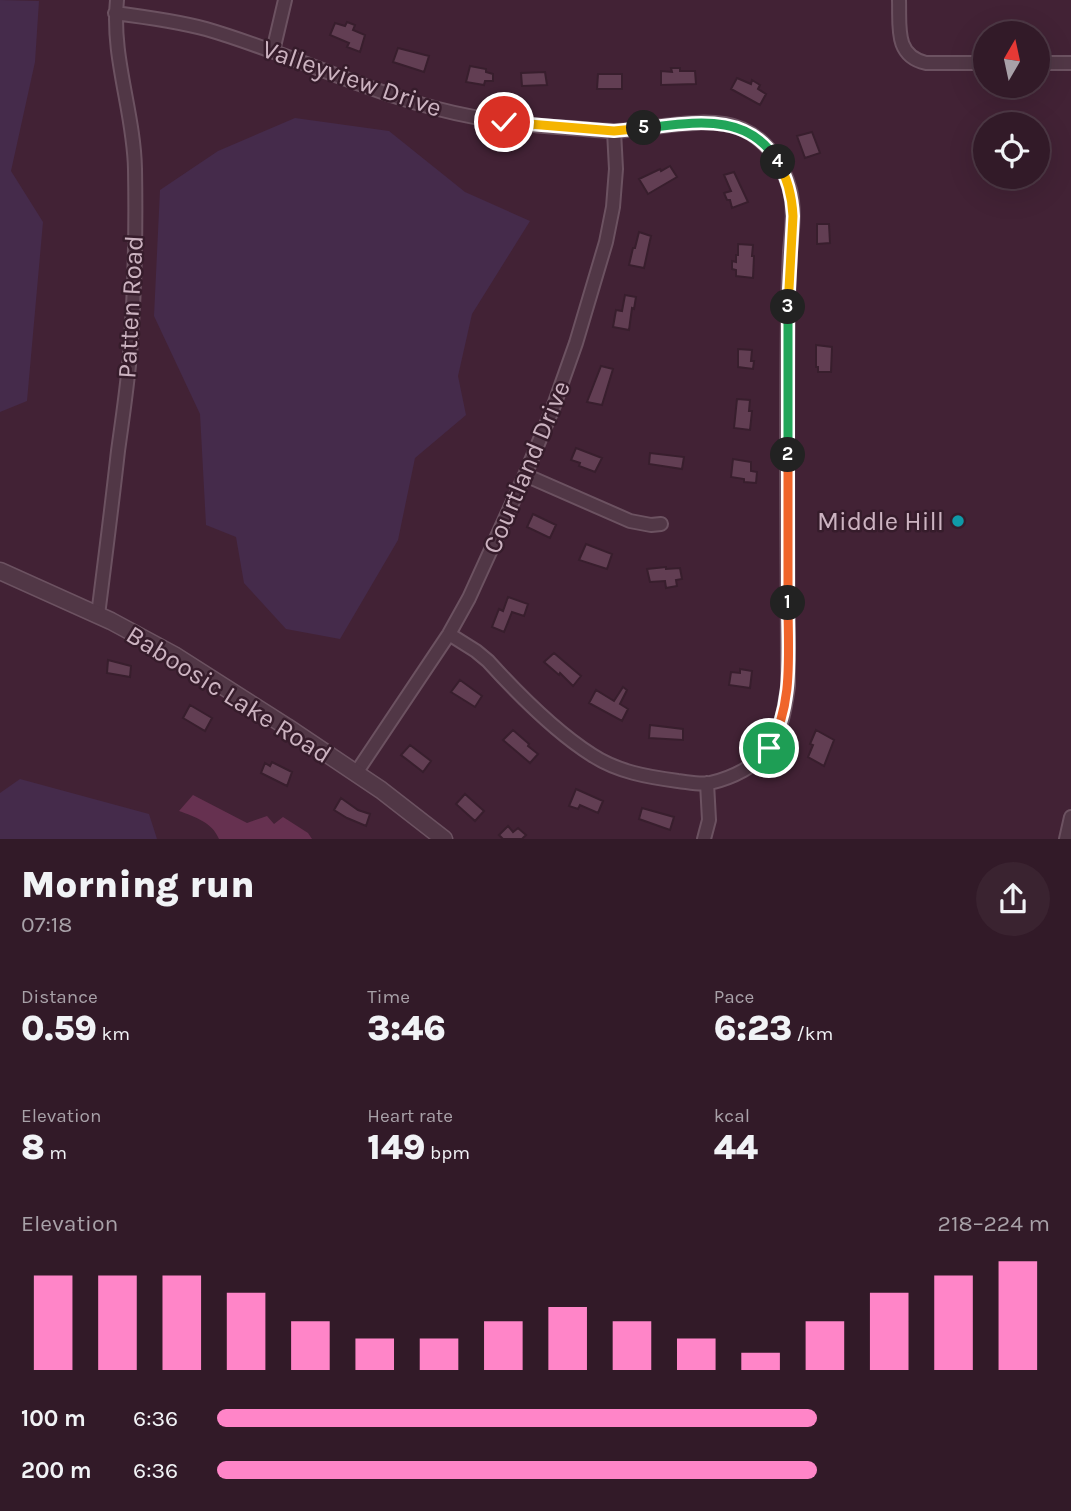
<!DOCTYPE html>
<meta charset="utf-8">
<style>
:root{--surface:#321a28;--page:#3a2330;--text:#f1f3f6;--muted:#a8a1a8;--line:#4d3845;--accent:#ff85c8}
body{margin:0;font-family:Karla,sans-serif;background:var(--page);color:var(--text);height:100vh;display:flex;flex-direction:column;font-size:26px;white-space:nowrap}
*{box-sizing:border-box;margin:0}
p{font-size:23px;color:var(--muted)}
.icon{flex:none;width:38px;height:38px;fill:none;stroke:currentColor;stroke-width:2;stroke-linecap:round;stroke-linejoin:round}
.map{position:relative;height:839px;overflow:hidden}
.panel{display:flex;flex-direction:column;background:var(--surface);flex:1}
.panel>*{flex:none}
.needle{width:46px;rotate:9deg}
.fabs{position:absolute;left:973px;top:21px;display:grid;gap:14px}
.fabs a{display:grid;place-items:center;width:77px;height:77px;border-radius:50%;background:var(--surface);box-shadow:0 7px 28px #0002,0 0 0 2px var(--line);font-size:35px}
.pin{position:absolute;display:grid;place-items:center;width:60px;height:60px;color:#fff;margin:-30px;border:4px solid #fff;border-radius:50%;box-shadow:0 2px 7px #0007}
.km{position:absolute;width:35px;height:35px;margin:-18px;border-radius:50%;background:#222;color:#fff;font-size:19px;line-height:35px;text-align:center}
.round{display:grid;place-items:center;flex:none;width:74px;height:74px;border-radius:37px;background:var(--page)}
.overview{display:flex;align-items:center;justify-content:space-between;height:119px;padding:0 21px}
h1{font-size:38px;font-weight:800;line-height:52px}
.figures{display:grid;grid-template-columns:repeat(3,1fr);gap:10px;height:119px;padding:7px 21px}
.figures div{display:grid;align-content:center}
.figures b{font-size:35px;font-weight:800}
.figures small{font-size:19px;font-weight:400}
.figures p{font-size:19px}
.chart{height:196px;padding:14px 21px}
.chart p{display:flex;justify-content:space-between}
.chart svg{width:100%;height:126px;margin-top:7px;stroke:var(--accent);stroke-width:6}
ul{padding:0 21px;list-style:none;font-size:23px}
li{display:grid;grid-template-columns:112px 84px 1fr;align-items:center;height:52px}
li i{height:18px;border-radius:9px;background:var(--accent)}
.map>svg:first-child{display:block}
</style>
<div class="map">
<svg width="1071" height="839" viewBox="0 0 1071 839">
<rect width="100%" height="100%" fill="#422235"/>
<!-- green -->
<path fill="#452b4b" d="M0,0L39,1L35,62L11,171L43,222L27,401L0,412Z
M295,118L389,131L465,192L530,221L472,314L458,376L466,415L415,458L398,540L340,639L286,629L244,583L236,537L206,525L200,414L154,316L160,190L218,151Z
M20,779L149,814L157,839H0V793Z"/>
<!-- water -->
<path fill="#663150" d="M193,795L247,823L267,816L274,824L283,817L308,833L312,839H219C212,822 195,817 179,811Z"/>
<!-- building -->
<path fill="#623e53" stroke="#381e2d" stroke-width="2" d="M347,22L355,25L353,30L365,35L360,52L347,47L349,43L330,35L335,23L345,26Z
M398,48L429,56L424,72L393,62Z
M470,66L486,69V72L493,74V81H485L484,85L466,82Z
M671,68H680V71H695L696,84L661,85V71L672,72Z
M545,72L547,85L522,86L521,73Z
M598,74H622V89H597Z
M737,78L751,84L752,80L760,85L758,89L766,94L760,105L731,89Z
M812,132L820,153L805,158L797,136Z
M670,166L677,177L648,194L639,179L660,169L661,171Z
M734,172L748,202L732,208L730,200H727L724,193L731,191L724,175Z
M817,224H829L830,243L817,244Z
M639,232L651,236L644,268L629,265L633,248H635Z
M738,244L753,245L752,256H754L753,278L736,276V270L732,269V261L736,262V255H738Z
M625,295L636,297L634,309L632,308L629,330L613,327L616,310L622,311Z
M816,345L832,347L831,372H818V367H816Z
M738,349L752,350L751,361H754L753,369L738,367Z
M601,366L613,369L602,405L587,402Z
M737,399L750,400L749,411H752L750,430L734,428Z
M576,448L602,458L595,472L579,466L580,463L571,460Z
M650,453L684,457L682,469L649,464Z
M733,459L751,462V471L757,472L756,483L744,482V479L731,477Z
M533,514L556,525L550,538L527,527Z
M586,544L612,554L607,569L579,560Z
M666,567V569L680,568L682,579L676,580L677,586L666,588L665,581L650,582L647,569Z
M508,597L528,604L524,616L512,612L504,632L492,627L499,609L503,611Z
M554,653L581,676L573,686L560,673L559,675L544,662Z
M108,660L131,666L130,677L107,673Z
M740,669L752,671L750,688L729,685L731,672L740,673Z
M460,680L482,696L475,707L451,692Z
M623,687L627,690L620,704L628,709L622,721L589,703L596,690L614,701Z
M190,705L212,718L205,731L183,718Z
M650,725L683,729V740L649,738Z
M513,730L529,744L528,746L538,754L530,763L503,740Z
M816,730L834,740L824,766L808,757L813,745L810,744Z
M410,745L431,761L423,772L401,755Z
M272,762L292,772L287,786L261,773L265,763L270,766Z
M576,789L603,801L598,813L580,805L578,809L569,806Z
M465,794L484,811L475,821L456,804Z
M341,798L358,810L370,814L366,826L347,818L334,810Z
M642,808L674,817L670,830L639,819Z
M508,826L513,832L518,828L526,835L522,839H503L499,835Z"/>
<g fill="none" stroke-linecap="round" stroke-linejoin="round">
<!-- minor casing -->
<g stroke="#6c5261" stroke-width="16">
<path id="minor" d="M899,0C900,26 894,56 926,63H985
M115,13C146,17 176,21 206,29C296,55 381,100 474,117C506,123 539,126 571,128C586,129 600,131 614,131C652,130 707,114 742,129C767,140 783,164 790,190C795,210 792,230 790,251C789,273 788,295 788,318C786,441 788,564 788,686C785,707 782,730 769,748C757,766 732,778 710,783C700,785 688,782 678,781C648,777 618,772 592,755C554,731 518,694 488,661L476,651L449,634
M273,51L285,0
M1038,63H1071
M525,475L630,521L651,525L661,524
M98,615C105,560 112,505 118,451C123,414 129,377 131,340C135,283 136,225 135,169C134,112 111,57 117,0
M356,773L449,634L469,598L525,475L553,408L576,343L606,242L613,207L616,169L614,131
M704,839L709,820L707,783
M1066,839L1071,817"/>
</g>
<!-- tertiary casing -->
<g stroke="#6c5261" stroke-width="19">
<path id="tertiary" d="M0,571L111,621L174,655L287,727L381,790L444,839"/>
</g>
<!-- minor -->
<use href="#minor" stroke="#513746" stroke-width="12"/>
<!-- tertiary -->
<use href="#tertiary" stroke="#513746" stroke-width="16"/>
</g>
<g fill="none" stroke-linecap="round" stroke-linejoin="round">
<!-- split-1 casing -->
<g stroke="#fff" stroke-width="14">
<path id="split-1" d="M769,748C794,705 788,652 788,603"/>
</g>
<!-- split-2 casing -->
<g stroke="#fff" stroke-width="14">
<path id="split-2" d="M788,455V603"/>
</g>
<!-- split-3 casing -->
<g stroke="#fff" stroke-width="14">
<path id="split-3" d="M788,455V307"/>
</g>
<!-- split-4 casing -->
<g stroke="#fff" stroke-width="14">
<path id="split-4" d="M778,162C788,179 792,196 793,216L788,307"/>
</g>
<!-- split-5 casing -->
<g stroke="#fff" stroke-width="14">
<path id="split-5" d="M644,128C693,123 748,111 778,162"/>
</g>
<!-- split-6 casing -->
<g stroke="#fff" stroke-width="14">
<path id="split-6" d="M504,122L614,131L644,128"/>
</g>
<!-- split-1 -->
<use href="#split-1" stroke="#f0652b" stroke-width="9"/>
<!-- split-2 -->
<use href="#split-2" stroke="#f0652b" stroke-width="9"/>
<!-- split-3 -->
<use href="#split-3" stroke="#22a559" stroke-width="9"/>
<!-- split-4 -->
<use href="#split-4" stroke="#f5b400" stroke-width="9"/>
<!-- split-5 -->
<use href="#split-5" stroke="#22a559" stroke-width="9"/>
<!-- split-6 -->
<use href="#split-6" stroke="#f5b400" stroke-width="9"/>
</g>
<!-- markers -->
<circle fill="#0f9aa8" stroke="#361c2b" stroke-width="2.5" cx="958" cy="521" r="7"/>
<g text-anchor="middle" stroke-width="5" stroke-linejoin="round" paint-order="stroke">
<!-- street labels -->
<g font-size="26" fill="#ccb3c1" stroke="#361c2b">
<text transform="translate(352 78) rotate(19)" y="9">Valleyview Drive</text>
<text transform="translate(130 307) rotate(-87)" y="9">Patten Road</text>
<text transform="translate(526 467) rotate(-67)" y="9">Courtland Drive</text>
<text transform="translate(229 694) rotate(32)" y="9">Baboosic Lake Road</text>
</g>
<!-- poi labels -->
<g font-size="26" fill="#ccb3c1" stroke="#361c2b" text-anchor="end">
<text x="944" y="530">Middle Hill</text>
</g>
</g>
</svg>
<div class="fabs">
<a><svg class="needle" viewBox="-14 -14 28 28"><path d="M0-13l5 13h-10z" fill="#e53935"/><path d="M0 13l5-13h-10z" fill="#a8a1a8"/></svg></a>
<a><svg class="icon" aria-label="locate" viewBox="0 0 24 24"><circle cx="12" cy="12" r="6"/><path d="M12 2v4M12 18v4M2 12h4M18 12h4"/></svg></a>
</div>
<div class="pin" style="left:769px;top:748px;background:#1e9e55"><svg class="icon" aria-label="arrive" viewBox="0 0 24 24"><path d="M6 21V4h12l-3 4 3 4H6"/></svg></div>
<div class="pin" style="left:504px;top:122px;background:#d93025"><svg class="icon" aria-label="check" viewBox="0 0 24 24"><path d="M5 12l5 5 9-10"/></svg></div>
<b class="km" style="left:788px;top:603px">1</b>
<b class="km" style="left:788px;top:455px">2</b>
<b class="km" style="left:788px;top:307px">3</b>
<b class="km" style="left:778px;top:162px">4</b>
<b class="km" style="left:644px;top:128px">5</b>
</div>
<section class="panel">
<div class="overview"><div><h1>Morning run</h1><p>07:18</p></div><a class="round"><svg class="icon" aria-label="share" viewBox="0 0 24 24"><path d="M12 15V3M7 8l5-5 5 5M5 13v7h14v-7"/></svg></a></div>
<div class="figures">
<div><p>Distance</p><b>0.59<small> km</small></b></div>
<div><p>Time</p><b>3:46</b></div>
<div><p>Pace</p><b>6:23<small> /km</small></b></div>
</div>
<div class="figures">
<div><p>Elevation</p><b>8<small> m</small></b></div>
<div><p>Heart rate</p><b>149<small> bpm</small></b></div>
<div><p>kcal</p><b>44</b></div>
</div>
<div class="chart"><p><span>Elevation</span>218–224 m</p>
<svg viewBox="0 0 160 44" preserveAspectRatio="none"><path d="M5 44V11M15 44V11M25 44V11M35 44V17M45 44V27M55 44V33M65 44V33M75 44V27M85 44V22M95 44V27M105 44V33M115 44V38M125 44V27M135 44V17M145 44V11M155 44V6"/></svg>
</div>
<ul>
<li><b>100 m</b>6:36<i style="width:72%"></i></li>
<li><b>200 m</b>6:36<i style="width:72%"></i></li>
</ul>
</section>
